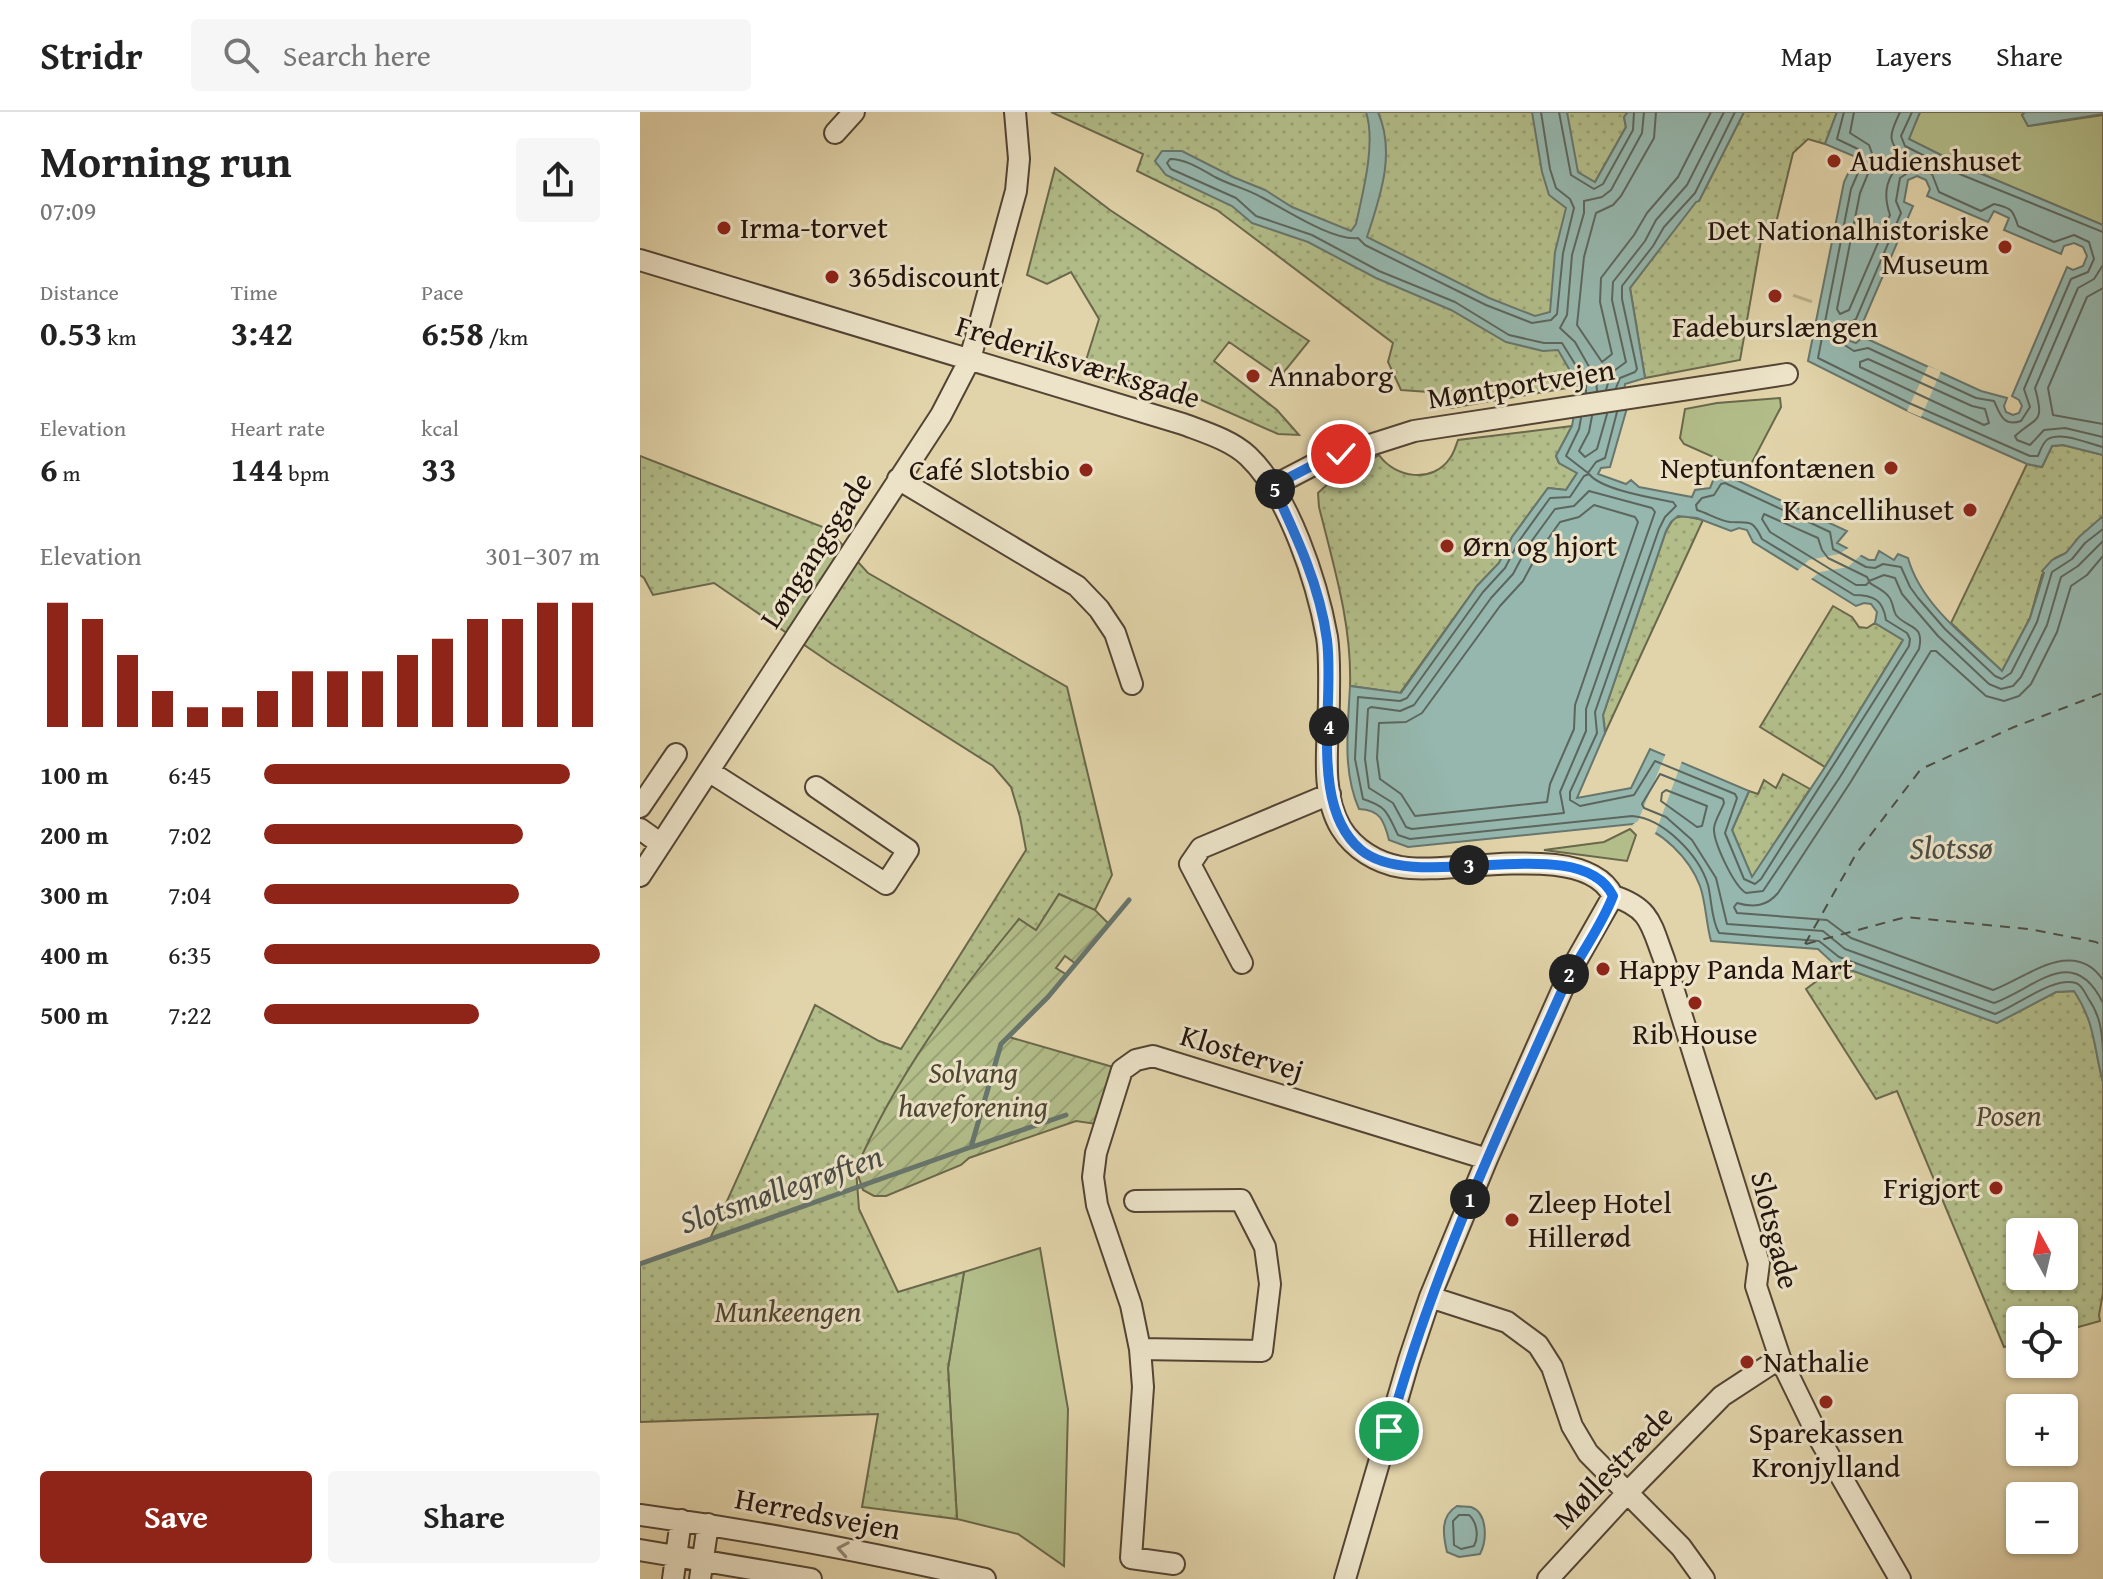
<!DOCTYPE html>
<meta charset="utf-8">
<style>
:root{--surface:#fff;--page:#f6f6f6;--text:#222;--muted:#767676;--line:#e0e0e0;--accent:#8f2418}
body{margin:0;font-family:"Gentium Book Plus",serif;background:var(--page);color:var(--text);height:100vh;display:flex;flex-direction:column;font-size:30px;white-space:nowrap}
*{box-sizing:border-box;margin:0}
p{font-size:26px;color:var(--muted)}
.icon{flex:none;width:44px;height:44px;fill:none;stroke:currentColor;stroke-width:2;stroke-linecap:round;stroke-linejoin:round}
.map{position:relative;flex:1;overflow:hidden}
.panel{display:flex;flex-direction:column;background:var(--surface);width:640px}
.panel>*{flex:none}
.needle{width:52px;rotate:352deg}
.tools{position:absolute;left:1366px;top:1106px;display:grid;gap:16px}
.tools a{display:grid;place-items:center;width:72px;height:72px;border-radius:8px;background:var(--surface);box-shadow:0 2px 6px #0004;font-size:40px}
.pin{position:absolute;display:grid;place-items:center;width:68px;height:68px;color:#fff;margin:-34px;border:4px solid #fff;border-radius:50%;box-shadow:0 2px 8px #0007}
.km{position:absolute;width:40px;height:40px;margin:-20px;border-radius:50%;background:#222;color:#fff;font-size:22px;line-height:40px;text-align:center}
.round{display:grid;place-items:center;flex:none;width:84px;height:84px;border-radius:8px;background:var(--page)}
.head{display:flex;align-items:center;justify-content:space-between;height:136px;padding:0 40px}
h1{font-size:44px;font-weight:800;line-height:60px}
.stats{display:grid;grid-template-columns:repeat(3,1fr);gap:12px;height:136px;padding:8px 40px}
.stats div{display:grid;align-content:center}
.stats b{font-size:34px;font-weight:800}
.stats small{font-size:22px;font-weight:400}
.stats p{font-size:22px}
.chart{height:224px;padding:16px 40px}
.chart p{display:flex;justify-content:space-between}
.chart svg{width:100%;height:144px;margin-top:8px;stroke:var(--accent);stroke-width:6}
.button{display:flex;gap:16px;margin-top:auto;padding:16px 40px}
.button a{flex:1;height:92px;border-radius:8px;background:var(--accent);color:#fff;font-size:32px;font-weight:800;line-height:92px;text-align:center}
.button a+a{background:var(--page);color:var(--text)}
ul{padding:0 40px;list-style:none;font-size:26px}
li{display:grid;grid-template-columns:128px 96px 1fr;align-items:center;height:60px}
li i{height:20px;border-radius:10px;background:var(--accent)}
header{display:flex;align-items:center;gap:48px;box-sizing:border-box;height:112px;padding:0 40px;background:var(--surface);border-bottom:2px solid var(--line)}
header strong{font-size:38px}
nav{display:flex;gap:44px;margin-inline-start:auto;font-size:28px}
.search{width:560px;height:72px;background:var(--page);display:flex;align-items:center;gap:20px;box-sizing:border-box;padding:0 28px;border-radius:8px;color:var(--muted);font-size:30px}
main{display:flex;flex:1;min-height:0}
.map>svg:first-child{display:block}
</style>
<header>
<strong>Stridr</strong>
<div class="search"><svg class="icon" aria-label="search" viewBox="0 0 24 24"><circle cx="10" cy="10" r="6"/><path d="M15 15l6 6"/></svg>Search here</div>
<nav><a>Map</a><a>Layers</a><a>Share</a></nav>
</header>
<main>
<section class="panel">
<div class="head"><div><h1>Morning run</h1><p>07:09</p></div><a class="round"><svg class="icon" aria-label="share" viewBox="0 0 24 24"><path d="M12 15V3M7 8l5-5 5 5M5 13v7h14v-7"/></svg></a></div>
<div class="stats">
<div><p>Distance</p><b>0.53<small> km</small></b></div>
<div><p>Time</p><b>3:42</b></div>
<div><p>Pace</p><b>6:58<small> /km</small></b></div>
</div>
<div class="stats">
<div><p>Elevation</p><b>6<small> m</small></b></div>
<div><p>Heart rate</p><b>144<small> bpm</small></b></div>
<div><p>kcal</p><b>33</b></div>
</div>
<div class="chart"><p><span>Elevation</span>301–307 m</p>
<svg viewBox="0 0 160 44" preserveAspectRatio="none"><path d="M5 44V6M15 44V11M25 44V22M35 44V33M45 44V38M55 44V38M65 44V33M75 44V27M85 44V27M95 44V27M105 44V22M115 44V17M125 44V11M135 44V11M145 44V6M155 44V6"/></svg>
</div>
<ul>
<li><b>100 m</b>6:45<i style="width:91%"></i></li>
<li><b>200 m</b>7:02<i style="width:77%"></i></li>
<li><b>300 m</b>7:04<i style="width:76%"></i></li>
<li><b>400 m</b>6:35<i style="width:100%"></i></li>
<li><b>500 m</b>7:22<i style="width:64%"></i></li>
</ul>
<div class="button"><a>Save</a><a>Share</a></div>
</section>
<div class="map">
<svg width="1463" height="1467" viewBox="0 0 1463 1467">
<defs>
<pattern id="park-dots" width="8" height="8" patternUnits="userSpaceOnUse" patternTransform="scale(2)"><rect width="8" height="8" fill="#b2bd89"/><path d="M2 2h.1M6 6h.1" fill="none" stroke="#99a275" stroke-width="1.8" stroke-linecap="round"/></pattern>
<pattern id="garden-furrows" width="10" height="10" patternUnits="userSpaceOnUse" patternTransform="scale(2)"><rect width="10" height="10" fill="#b2bd89"/><path d="M-1 1l2-2M0 10L10 0M9 11l2-2" fill="none" stroke="#99a275"/></pattern>
</defs>
<rect width="100%" height="100%" fill="#e2d4aa"/>
<filter id="stains"><feTurbulence type="fractalNoise" baseFrequency=".0025" numOctaves="4"/><feColorMatrix values="0 0 0 0 .2 0 0 0 0 .09 0 0 0 0 .02 0 0 0 .5 -.17"/></filter>
<radialGradient id="worn" r=".72"><stop offset=".6" stop-color="#630" stop-opacity="0"/><stop offset="1" stop-color="#630" stop-opacity=".3"/></radialGradient>
<!-- grass -->
<path fill="#b2bd89" stroke="#6a684b" stroke-width="2" d="M1280,0H1385L1382,3L1388,14L1463,3V113L1325,55L1268,27Z
M1140,286L1141,295L1107,360L1044,332L1040,326L1045,297L1077,291Z
M990,717L996,723L987,749L904,738L964,730Z
M400,1136L428,1297L424,1454L378,1422L317,1407L308,1256L324,1160Z"/>
<!-- park -->
<path fill="url(#park-dots)" stroke="#6a684b" stroke-width="2" fill-rule="evenodd" d="M411,0H988L984,5L986,15L955,70L919,238L939,274L811,296L789,280L761,278L748,250L753,231L577,98L497,59L503,42Z
M1104,0H1197L1185,32L1168,27L1153,41L1135,115L1122,123L1100,248L1005,266L990,176L1056,89H1059Z
M415,56L470,98L669,229L640,265L589,230L574,249L637,298L659,323L638,322L552,284L443,258L459,207L431,160L407,172L387,163Z
M932,314L916,344L919,351L937,361L926,378L908,376L872,425L859,451L837,474L760,581L710,574C712,513 694,455 679,395L678,381L691,369L739,343C755,366 793,372 810,346C814,341 816,333 818,328Z
M1423,333L1463,343V404L1426,441L1415,446L1402,463L1390,506L1362,559L1311,511L1387,352L1402,355L1412,334Z
M0,344L188,417L228,461L427,575L472,763L455,798L419,782L396,819L379,807L216,1057L219,1097L258,1180L324,1160L308,1256L317,1407L222,1395L238,1302L0,1310V1152L70,1127L175,893L239,929L261,937L386,738L380,705L371,675L353,654L192,552L74,471L13,483L4,466L0,463Z
M1044,404L1063,408L965,621L963,603L1026,419L1034,406Z
M1193,494L1212,505L1219,515L1227,516L1235,511L1263,528L1185,655L1120,615Z
M1143,662L1170,677L1112,766L1092,718L1109,679L1118,682L1124,668L1136,676Z
M1211,858L1357,911L1416,880L1435,879C1456,913 1453,933 1463,970V1181L1459,1203L1460,1209L1424,1219V1208H1380V1231L1364,1235L1257,979L1236,987L1166,877L1185,863ZM1380,1120H1424V1164H1380Z"/>
<!-- garden -->
<path fill="url(#garden-furrows)" stroke="#6a684b" stroke-width="2" d="M419,782L455,798L469,812L436,852L425,844L416,856L427,863L369,925L473,955L456,1012L436,1009L329,1046L321,1053L246,1084H234L223,1078L216,1057C255,966 316,883 379,807L396,818Z"/>
<!-- water -->
<path fill="#95b7ae" stroke="#67766e" stroke-width="2" fill-rule="evenodd" d="M726,0H738C756,41 740,85 727,125L849,186L895,204L910,200L915,140L926,96L909,83L902,60L892,0H927L938,60L955,70L986,15L984,5L988,0H1104L1059,89L1056,90L990,176L1005,266L985,272L983,289H989L970,355L961,356L958,362L986,372L991,368L999,375L1052,385L1055,378L1070,376L1077,359L1207,419L1197,431L1229,448H1235L1239,439L1254,448L1258,442L1268,446C1281,493 1328,527 1362,559L1390,506L1404,461L1402,459L1412,448L1426,441L1439,425L1463,404V970C1453,933 1456,913 1434,879L1416,880L1357,911L1194,852L1178,837L1071,829C1066,811 1066,791 1060,774C1050,747 1021,717 993,712L768,735L749,728C744,708 740,698 719,697C702,659 708,615 710,574L761,581L837,474L859,451L872,425L908,376L926,378L937,361L919,351L916,344L932,314L939,274L918,238L903,239L866,230L811,198L736,166L668,130L612,111L592,94L526,63L515,49L522,39H542L593,65L625,78L652,95L711,119L716,112C723,80 736,31 726,0ZM1038,404L1057,406L1091,419L1099,416L1107,418L1113,430L1216,494L1224,491L1231,492L1237,500L1235,511L1263,528L1185,655L1112,765L1092,718L1109,679L1010,637L991,676L937,686L965,621L963,603L1026,419L1031,410Z
M1197,0H1280L1269,27L1325,55L1463,113V343L1423,333L1412,334L1402,355L1387,352L1266,298L1168,249L1204,70L1216,45L1185,32ZM1277,64L1286,68L1290,77L1287,84L1348,110L1354,99L1369,106L1364,118L1421,142L1424,134L1434,131L1443,135L1447,144L1443,154L1433,158L1427,155L1372,284L1379,288L1382,294L1379,301L1373,303L1366,300L1364,294L1367,286L1341,279L1223,225L1216,231L1210,229L1208,223L1210,218L1220,217L1273,94L1264,90L1268,68Z
M1385,0H1463V2L1388,14L1382,3Z
M817,1394C822,1395 826,1394 831,1395C848,1401 847,1429 840,1442L819,1445L807,1440C803,1423 800,1404 817,1394Z"/>
<!-- pier -->
<path fill="#e2d4aa" d="M1288,254L1301,259L1281,305L1267,299Z
M1210,435L1222,442L1208,455L1180,460L1170,468L1157,459L1169,448L1199,442Z
M1026,641L1042,649L1015,722L992,713L998,709Z"/>
<g fill="none" stroke-linecap="round" stroke-linejoin="round">
<!-- shore -->
<path stroke="#5c665e" stroke-width="2" d="M901,0L910,57L916,76L930,87L934,96L923,141L917,202L911,208L892,211L846,193L725,133L718,126C692,129 645,97 621,85C607,77 590,73 575,65C561,57 546,47 530,47L527,51L531,57L596,86L616,104L672,123L739,159L815,190L869,223L904,231H922L946,270V281
M919,0L931,63L954,77L963,72L993,18L994,0
M1016,0L1014,26L981,84L973,93L956,101L944,145L937,213L962,250L972,242L960,190L961,166L994,123L1007,101L1038,65L1071,0
M1204,0L1197,27L1220,38L1224,47L1211,77L1178,246L1269,291L1390,344H1398C1400,339 1403,330 1408,327C1422,319 1449,332 1463,335
M1214,0L1210,21L1229,33L1234,47L1220,81L1197,197L1200,202L1209,198L1250,103C1242,80 1247,63 1264,48C1247,27 1249,25 1260,0
M1272,0L1261,24L1265,34L1322,63L1463,120
M1275,56L1292,62L1299,80L1341,99L1354,92C1372,96 1373,98 1378,114L1414,130L1434,123L1449,130L1454,147L1448,160L1431,167L1384,277L1390,295L1381,309C1363,315 1360,302 1354,289L1336,286L1228,236L1214,239L1203,232C1197,217 1205,213 1216,207L1261,101L1256,89L1260,66Z
M1463,153L1454,167L1438,176L1395,276C1405,312 1397,304 1375,324L1377,328L1390,333L1404,318L1425,316L1463,325
M1463,176L1447,185L1408,276L1413,303L1463,312
M1228,247L1332,294L1345,297L1349,311L1344,313L1220,255V250Z
M976,276L980,266L995,260L997,257L982,187V174L1013,134L1024,115L1055,81L1095,0
M966,278L971,261L986,250L972,188L973,170L1005,129L1016,108L1047,73L1084,0
M957,279L956,267L935,230L920,216L927,203L932,143L944,101V89L962,85L971,78L1002,21L1004,0
M952,304L949,320L939,339L945,345L957,337L967,302
M941,306L939,317L926,344L948,361L956,350L965,346L977,300
M949,379L1012,396L1015,400L946,597V619L920,680L924,701L772,717L766,715L753,691L729,676L725,647L728,597L731,595L760,599L774,593L851,486L873,462L888,434L915,397L934,394Z
M954,393L995,405L998,410L935,593L934,617L910,672L907,690L775,704L761,682L740,667L737,646L739,611L766,610L782,601L860,494L883,469L898,441L920,410L939,405Z
M1463,417L1445,431L1432,447L1412,460L1397,510L1371,561L1362,567L1355,564L1305,517L1278,486L1270,475L1261,455L1243,452L1235,456L1226,455L1193,437L1190,420L1085,371L1081,372L1074,383L1062,386L1056,393L1057,398C1067,401 1080,409 1090,410C1109,411 1112,406 1122,427L1214,483C1234,483 1243,488 1246,508L1267,521L1270,527L1269,534L1121,767L1115,772L1104,767L1085,721L1097,686L1095,682L1015,649L994,683L940,694L930,688V680L957,621L955,600L1019,417L1025,405L1036,394L1033,390C1012,386 962,378 949,362L944,364L930,385L910,386L879,429L865,456L843,480L767,586L760,589L718,585L715,647L723,687C748,695 747,701 758,723L770,727L992,704C1023,706 1059,743 1068,773C1072,789 1071,807 1079,821L1179,829L1199,845L1355,902C1377,894 1413,864 1436,871C1442,873 1445,881 1448,886C1460,903 1462,919 1463,939
M1463,429L1438,454L1421,465L1407,513L1381,565L1373,574L1361,577L1349,572L1298,524L1262,482L1255,466L1244,463L1229,469L1227,465L1188,446L1182,438L1178,426L1124,402L1122,407L1130,420L1216,473H1226L1229,470C1234,475 1243,477 1249,485C1253,490 1253,498 1256,503C1267,517 1285,511 1279,537L1200,665L1123,779L1106,781C1094,774 1073,730 1074,716C1075,708 1081,699 1084,691L1083,687L1020,662L1002,692L1004,696L1026,705L1052,728L1076,766L1087,812L1183,819L1205,837L1354,891C1396,876 1433,830 1463,891
M1463,444L1447,463L1431,474L1417,520L1391,572L1379,584L1364,589L1346,584L1296,539H1291L1210,671L1138,781C1127,794 1114,796 1097,791L1094,795L1097,801L1187,808L1211,826L1353,878C1386,866 1434,824 1463,868
M1026,678L1067,694L1062,714L1057,715L1021,689L1022,681Z
M819,1403H829C837,1410 839,1425 834,1434L821,1437L814,1433L813,1409Z"/>
<!-- stream -->
<path stroke="#67766e" stroke-width="5" d="M332,1035L426,1003
M0,1152L331,1035L361,932L408,885L489,788"/>
<!-- ferry -->
<path stroke="#4b4d45" stroke-width="2" stroke-dasharray="10 8" stroke-linecap="butt" d="M1165,832L1216,742L1281,657L1374,615L1463,581
M1166,832L1266,805L1389,817L1456,830L1463,834"/>
<!-- minor-tunnel -->
<path stroke="#bcae8b" stroke-width="20" stroke-dasharray="20 10" stroke-linecap="butt" d="M1162,188L1163,185"/>
<!-- minor casing -->
<g stroke="#534434" stroke-width="24">
<path id="minor" d="M195,21L214,0
M0,148L543,312C564,320 591,328 608,344C649,383 677,470 687,525C690,544 689,565 689,585C689,626 679,680 701,716C714,737 737,751 761,755C811,764 945,727 973,784L931,858L847,1047L790,1185L769,1248L705,1467
M258,367L437,474L459,497L475,521L492,572
M633,374L683,348L774,319L1147,262
M70,660L246,772L268,738L176,675
M0,695L36,642
M0,717L21,732
M0,764L301,303L330,247L376,79L379,47L375,0
M973,784C1011,796 1011,813 1024,847L1119,1151L1116,1174L1140,1246L1179,1326L1260,1467
M602,851L550,752L561,736L690,682
M495,1089L601,1088L625,1135L630,1172L622,1239L500,1237
M790,1185L867,1210L898,1233L912,1255L932,1314L948,1341L1041,1435L1064,1467
M0,1403C116,1419 231,1440 345,1467
M0,1438L171,1467
M534,1452L491,1446L503,1275L500,1237L491,1193L457,1093L453,1065L456,1041L482,958L496,948L513,944L847,1047
M33,1467L41,1408
M60,1467L68,1412
M908,1467L988,1380L1082,1284L1140,1246"/>
</g>
<!-- minor -->
<use href="#minor" stroke="#ece3c8" stroke-width="20"/>
</g>
<!-- one-way arrows -->
<defs><path id="oneway-chevron" d="M-2-3.5L2.5 0L-2 3.5" fill="none" stroke-width="1.6" stroke-linecap="round" stroke-linejoin="round" transform="scale(2)"/></defs>
<use stroke="#928674" href="#oneway-chevron" transform="translate(203 1437) rotate(-170)"/>
<g fill="none" stroke-linecap="round" stroke-linejoin="round">
<!-- route casing -->
<g stroke="#fff" stroke-width="16">
<path id="route" d="M701,342L683,348L633,374C656,423 680,474 687,528C695,591 668,694 721,738C776,784 940,716 973,784C960,818 936,847 921,881C856,1026 791,1165 749,1319"/>
</g>
<!-- route -->
<use href="#route" stroke="#1a73e8" stroke-width="10"/>
</g>
<!-- markers -->
<g fill="#8f2418" stroke="#ece3c8" stroke-width="3">
<circle cx="1194" cy="49" r="8"/>
<circle cx="84" cy="116" r="8"/>
<circle cx="1365" cy="135" r="8"/>
<circle cx="192" cy="165" r="8"/>
<circle cx="1135" cy="184" r="8"/>
<circle cx="613" cy="264" r="8"/>
<circle cx="1251" cy="356" r="8"/>
<circle cx="446" cy="358" r="8"/>
<circle cx="1330" cy="398" r="8"/>
<circle cx="807" cy="434" r="8"/>
<circle cx="963" cy="857" r="8"/>
<circle cx="1055" cy="891" r="8"/>
<circle cx="1356" cy="1076" r="8"/>
<circle cx="872" cy="1108" r="8"/>
<circle cx="1107" cy="1250" r="8"/>
<circle cx="1186" cy="1290" r="8"/>
</g>
<g text-anchor="middle" stroke-width="6" stroke-linejoin="round" paint-order="stroke">
<!-- poi labels -->
<g font-size="30" fill="#23140d" stroke="#ece3c8" text-anchor="start">
<text x="1210" y="59">Audienshuset</text>
<text x="100" y="126">Irma-torvet</text>
<text x="1349" y="128" text-anchor="end">Det Nationalhistoriske<tspan x="1349" dy="34">Museum</tspan></text>
<text x="208" y="175">365discount</text>
<text x="1135" y="225" text-anchor="middle">Fadeburslængen</text>
<text x="629" y="274">Annaborg</text>
<text x="1235" y="366" text-anchor="end">Neptunfontænen</text>
<text x="430" y="368" text-anchor="end">Café Slotsbio</text>
<text x="1314" y="408" text-anchor="end">Kancellihuset</text>
<text x="823" y="444">Ørn og hjort</text>
<text x="979" y="867">Happy Panda Mart</text>
<text x="1055" y="932" text-anchor="middle">Rib House</text>
<text x="1340" y="1086" text-anchor="end">Frigjort</text>
<text x="888" y="1101">Zleep Hotel<tspan x="888" dy="34">Hillerød</tspan></text>
<text x="1123" y="1260">Nathalie</text>
<text x="1186" y="1331" text-anchor="middle">Sparekassen<tspan x="1186" dy="34">Kronjylland</tspan></text>
</g>
<!-- street labels -->
<g font-size="30" fill="#23140d" stroke="#ece3c8">
<text transform="translate(438 250) rotate(17)" y="10">Frederiksværksgade</text>
<text transform="translate(881 272) rotate(-9)" y="10">Møntportvejen</text>
<text transform="translate(176 438) rotate(-57)" y="10">Løngangsgade</text>
<text transform="translate(602 941) rotate(17)" y="10">Klostervej</text>
<text transform="translate(1135 1118) rotate(76)" y="10">Slotsgade</text>
<text transform="translate(973 1355) rotate(-46)" y="10">Møllestræde</text>
<text transform="translate(178 1402) rotate(11)" y="10">Herredsvejen</text>
</g>
<!-- park labels -->
<g font-size="30" font-style="italic" fill="#4e4732" stroke="#ece3c8">
<text x="333" y="971">Solvang<tspan x="333" dy="34">haveforening</tspan></text>
<text x="1369" y="1014">Posen</text>
<text x="148" y="1210">Munkeengen</text>
</g>
<!-- water labels -->
<g font-size="32" font-style="italic" fill="#4b4d45" stroke="#ece3c8">
<text x="1311" y="747">Slotssø</text>
<text transform="translate(141 1077) rotate(-19)" y="11">Slotsmøllegrøften</text>
</g>
</g>
<rect width="100%" height="100%" filter="url(#stains)"/>
<rect width="100%" height="100%" fill="url(#worn)"/>
</svg>
<div class="tools">
<a><svg class="needle" viewBox="-14 -14 28 28"><path d="M0-13l5 13h-10z" fill="#e53935"/><path d="M0 13l5-13h-10z" fill="#767676"/></svg></a>
<a><svg class="icon" aria-label="locate" viewBox="0 0 24 24"><circle cx="12" cy="12" r="6"/><path d="M12 2v4M12 18v4M2 12h4M18 12h4"/></svg></a>
<a>+</a>
<a>−</a>
</div>
<div class="pin" style="left:749px;top:1319px;background:#1e9e55"><svg class="icon" aria-label="arrive" viewBox="0 0 24 24"><path d="M6 21V4h12l-3 4 3 4H6"/></svg></div>
<div class="pin" style="left:701px;top:342px;background:#d93025"><svg class="icon" aria-label="check" viewBox="0 0 24 24"><path d="M5 12l5 5 9-10"/></svg></div>
<b class="km" style="left:830px;top:1087px">1</b>
<b class="km" style="left:929px;top:862px">2</b>
<b class="km" style="left:829px;top:753px">3</b>
<b class="km" style="left:689px;top:614px">4</b>
<b class="km" style="left:635px;top:377px">5</b>
</div>
</main>
